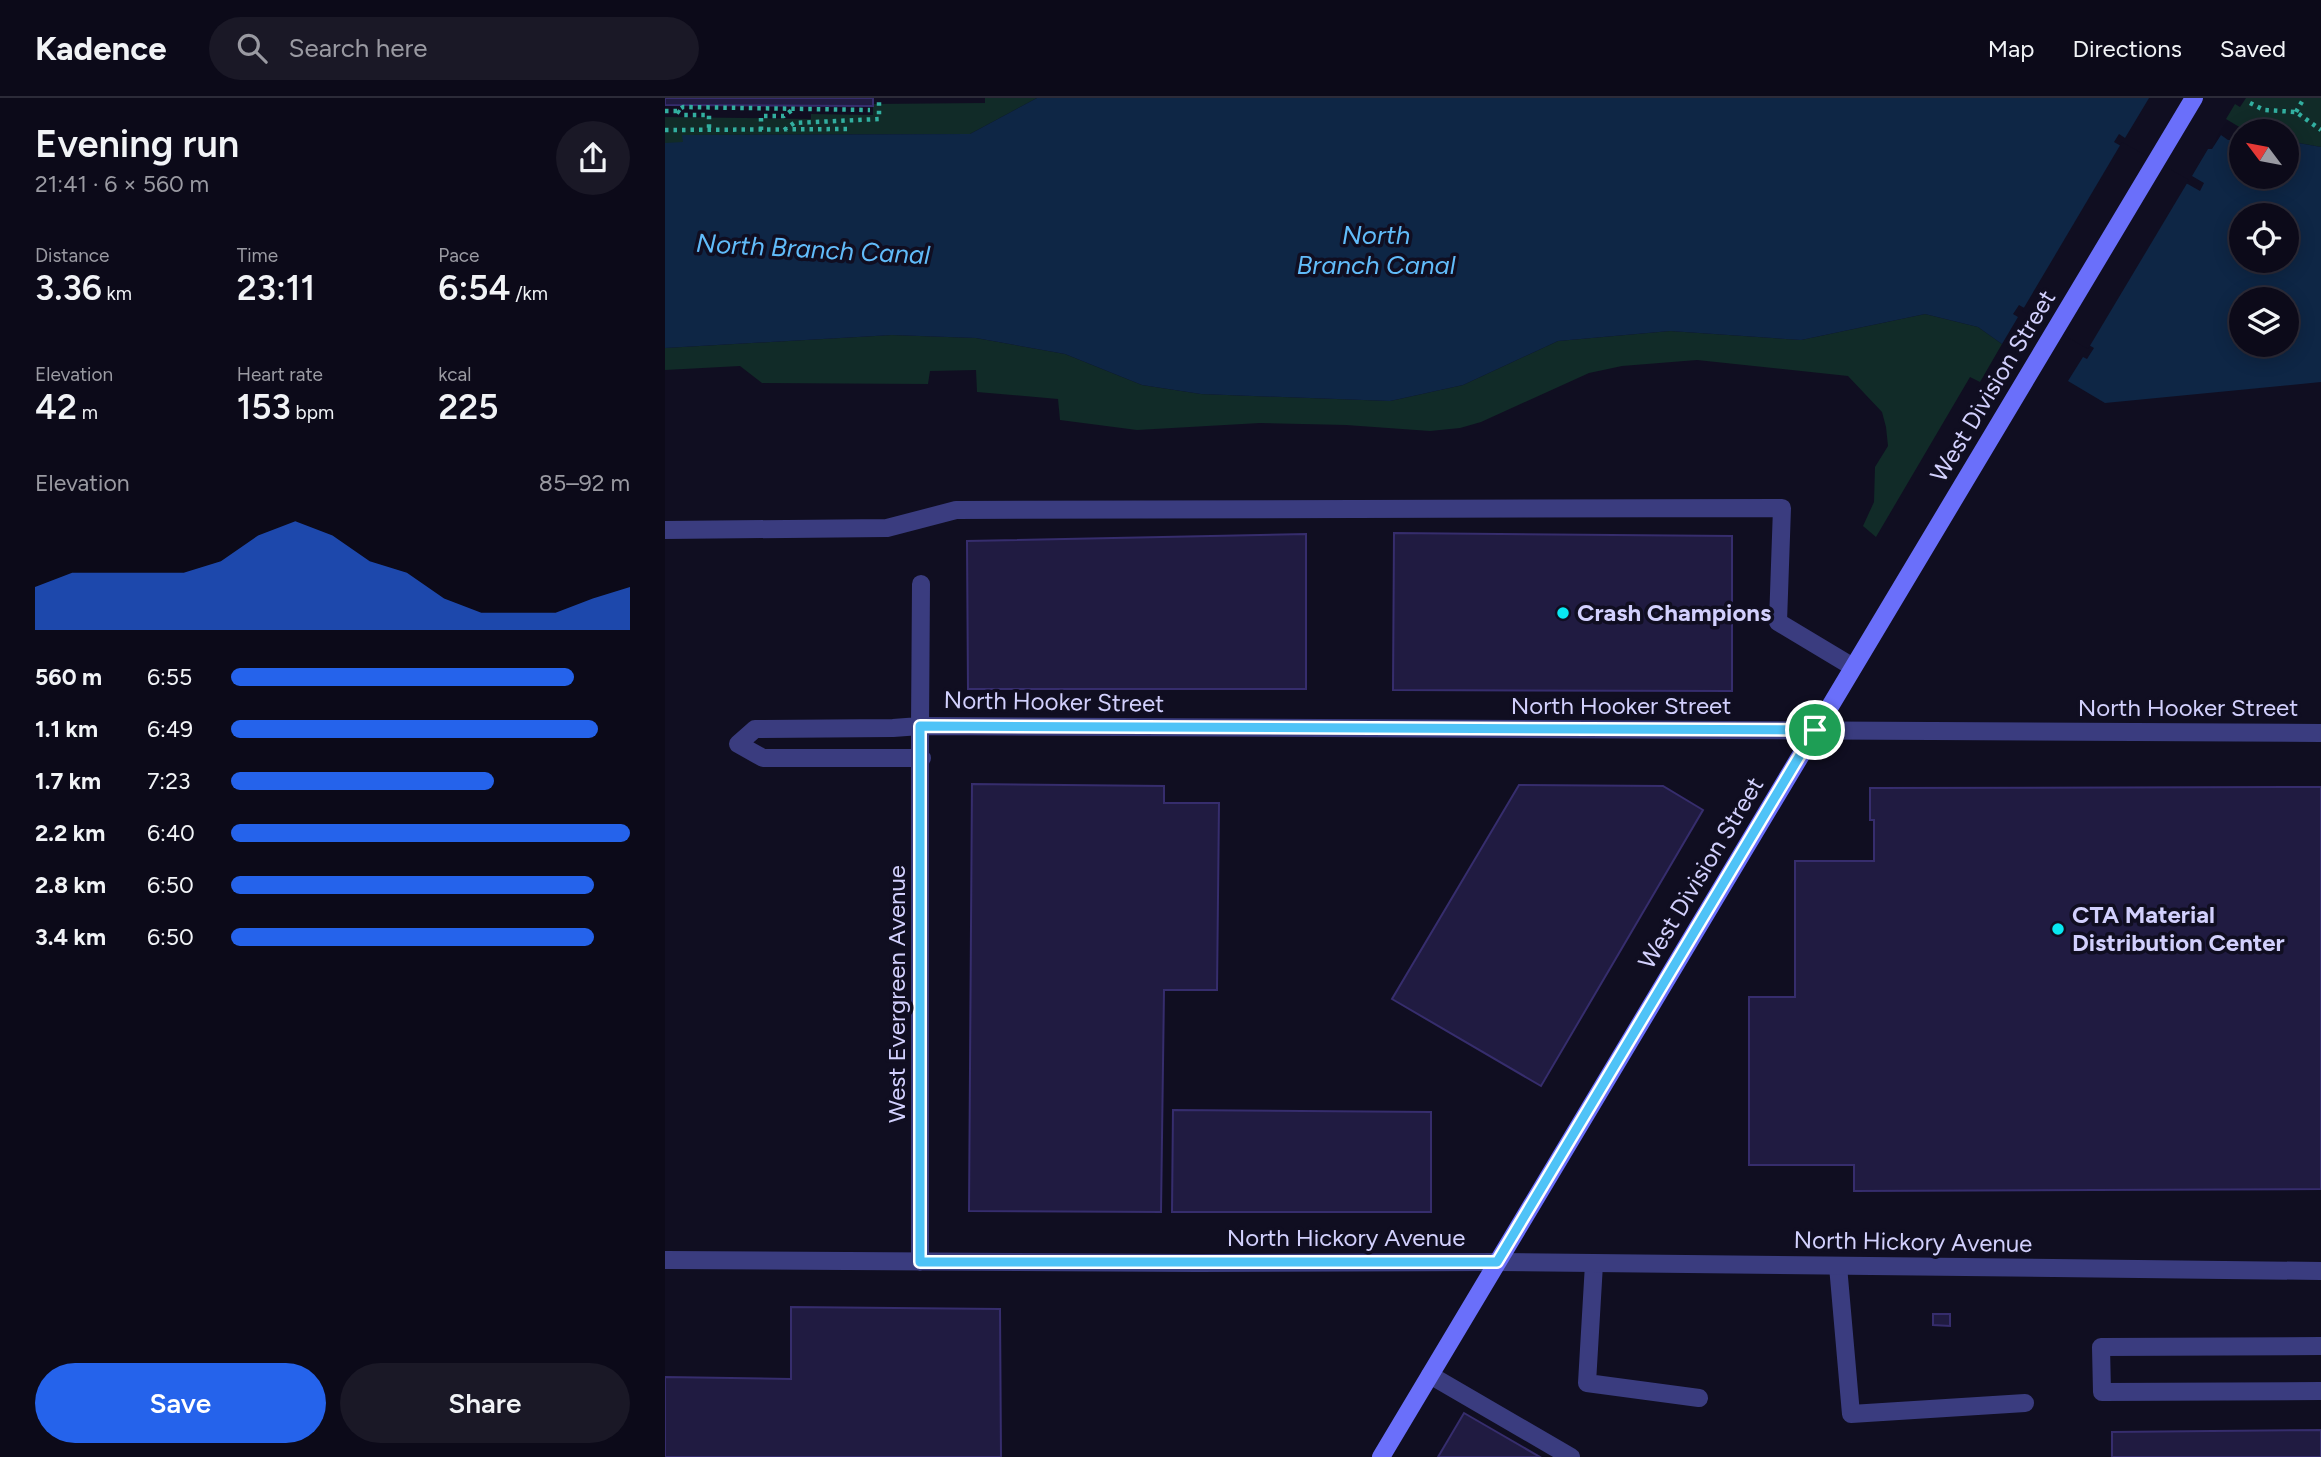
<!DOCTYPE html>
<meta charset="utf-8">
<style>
:root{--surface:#0c0a19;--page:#1a1826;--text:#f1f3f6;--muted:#9a9aa2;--line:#2c2b38;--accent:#2563eb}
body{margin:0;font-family:Figtree,sans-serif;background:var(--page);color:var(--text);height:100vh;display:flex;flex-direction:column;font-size:26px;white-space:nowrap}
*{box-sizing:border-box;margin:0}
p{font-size:23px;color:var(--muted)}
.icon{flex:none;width:38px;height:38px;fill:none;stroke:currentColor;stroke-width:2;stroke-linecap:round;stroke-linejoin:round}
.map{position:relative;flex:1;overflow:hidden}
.details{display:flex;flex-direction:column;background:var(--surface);width:665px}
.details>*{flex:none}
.needle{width:46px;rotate:302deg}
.tools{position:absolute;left:1564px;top:21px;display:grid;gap:14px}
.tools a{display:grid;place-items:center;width:70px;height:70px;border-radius:50%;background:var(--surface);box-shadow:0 4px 18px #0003,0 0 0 2px var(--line);font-size:35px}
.pin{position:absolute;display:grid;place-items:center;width:60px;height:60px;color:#fff;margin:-30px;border:4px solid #fff;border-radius:50%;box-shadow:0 2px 7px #0007}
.round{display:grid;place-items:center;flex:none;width:74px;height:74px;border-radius:37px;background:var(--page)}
.headline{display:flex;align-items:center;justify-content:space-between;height:119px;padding:0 35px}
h1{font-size:38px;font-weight:600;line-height:52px}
.stats{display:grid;grid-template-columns:repeat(3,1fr);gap:10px;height:119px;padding:7px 35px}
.stats div{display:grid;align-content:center}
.stats b{font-size:35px;font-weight:600}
.stats small{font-size:19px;font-weight:400}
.stats p{font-size:19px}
.chart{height:196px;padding:14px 35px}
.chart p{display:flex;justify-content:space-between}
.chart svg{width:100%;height:126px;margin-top:7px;fill:var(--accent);opacity:.7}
.cta{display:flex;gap:14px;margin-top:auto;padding:14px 35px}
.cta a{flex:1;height:80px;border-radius:42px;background:var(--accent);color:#fff;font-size:28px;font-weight:600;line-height:80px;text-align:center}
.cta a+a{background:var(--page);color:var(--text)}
ul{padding:0 35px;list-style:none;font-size:23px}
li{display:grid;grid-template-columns:112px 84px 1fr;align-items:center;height:52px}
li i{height:18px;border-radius:9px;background:var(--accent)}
header{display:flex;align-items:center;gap:42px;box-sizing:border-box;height:98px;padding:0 35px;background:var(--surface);border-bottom:2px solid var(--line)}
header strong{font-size:33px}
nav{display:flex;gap:38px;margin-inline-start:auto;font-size:24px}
.search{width:490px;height:63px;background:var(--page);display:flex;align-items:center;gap:18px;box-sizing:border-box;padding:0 24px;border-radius:38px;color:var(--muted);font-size:26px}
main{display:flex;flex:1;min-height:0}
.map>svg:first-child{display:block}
</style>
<header>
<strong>Kadence</strong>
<div class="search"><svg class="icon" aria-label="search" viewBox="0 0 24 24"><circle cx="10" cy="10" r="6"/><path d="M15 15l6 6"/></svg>Search here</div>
<nav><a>Map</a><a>Directions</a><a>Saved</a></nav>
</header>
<main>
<section class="details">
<div class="headline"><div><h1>Evening run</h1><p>21:41 · 6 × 560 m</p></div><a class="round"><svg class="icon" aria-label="share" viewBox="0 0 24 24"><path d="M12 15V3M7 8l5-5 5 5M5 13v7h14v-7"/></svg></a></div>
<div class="stats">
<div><p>Distance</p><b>3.36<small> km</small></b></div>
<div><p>Time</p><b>23:11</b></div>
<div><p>Pace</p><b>6:54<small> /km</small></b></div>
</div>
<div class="stats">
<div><p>Elevation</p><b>42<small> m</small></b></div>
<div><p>Heart rate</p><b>153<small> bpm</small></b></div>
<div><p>kcal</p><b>225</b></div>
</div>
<div class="chart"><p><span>Elevation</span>85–92 m</p>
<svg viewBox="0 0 160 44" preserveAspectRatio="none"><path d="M0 44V29L10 24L20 24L30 24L40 24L50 20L60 11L70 6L80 11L90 20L100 24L110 33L120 38L130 38L140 38L150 33L160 29V44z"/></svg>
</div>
<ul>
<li><b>560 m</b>6:55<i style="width:86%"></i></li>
<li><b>1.1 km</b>6:49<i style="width:92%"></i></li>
<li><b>1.7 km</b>7:23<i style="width:66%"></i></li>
<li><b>2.2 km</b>6:40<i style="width:100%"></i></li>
<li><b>2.8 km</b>6:50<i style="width:91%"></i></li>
<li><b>3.4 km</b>6:50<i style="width:91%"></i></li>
</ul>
<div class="cta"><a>Save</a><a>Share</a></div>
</section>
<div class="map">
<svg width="1656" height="1359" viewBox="0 0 1656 1359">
<rect width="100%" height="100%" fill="#100e21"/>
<!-- green -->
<path fill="#112b28" d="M320,0H372L305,36L18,37V45H0V19L146,21V16L208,17V6L320,5Z
M1581,0H1656V49L1622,43V33H1581L1561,21L1570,6L1575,9Z
M1260,216L1313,229L1337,246L1315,284L1305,279L1211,439L1198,428L1209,404L1210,369L1223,348L1221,329L1217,314L1183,278L1032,262L957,268L924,275L816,324L795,330L765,333L681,327L595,325L472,332L395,322L393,301L312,294L311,272L265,273L263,286L97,285L75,268L0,272V250L227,237L311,240L400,256L477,287L536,296L725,303L798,287L893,243L1005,233L1136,242Z"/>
<!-- water -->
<path fill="#0e2645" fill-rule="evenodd" d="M372,0H1484L1460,40L1454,36L1449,44L1535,93L1539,85L1527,78L1543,51H1547L1556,37L1563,42H1577V79H1622V43L1656,49V284L1440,305L1403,283L1418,259L1422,261L1429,250L1354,207L1348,216L1353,219L1337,246L1313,229L1260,216L1136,242L1005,233L893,243L798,287L725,303L536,296L477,287L400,256L311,240L227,237L0,250V45L18,44L17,37L305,36ZM1577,117H1622V163H1577ZM1577,201H1622V247H1577Z"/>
<!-- pier -->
<path fill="#100e21" d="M1457,44L1524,82L1423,251L1357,213Z"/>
<!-- building -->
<path fill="#201b41" stroke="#362d6d" stroke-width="2" d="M0,0H208V8L0,7Z
M729,435L1067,438V593L728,592Z
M641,436V591H303L302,443Z
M307,686L499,688V705H554L552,892H499L496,1114L304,1113Z
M854,687L998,688L1038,712L876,988L727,901Z
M1656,689V1091L1189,1093V1067H1084V899H1130V763H1209V722H1205V690Z
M508,1012L766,1014V1114H507Z
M126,1209L335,1211L336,1359H0V1279L126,1281Z
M1268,1216H1285V1228L1268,1227Z
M799,1315L875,1359H773Z
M1656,1332V1359H1447V1334Z"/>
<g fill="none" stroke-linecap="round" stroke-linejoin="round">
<!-- path -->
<path stroke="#32afa0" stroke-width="4.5" stroke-dasharray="3.5 5" stroke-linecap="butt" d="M1585,5L1599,12L1631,14L1656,32
M0,13H12L18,9L205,12
M12,13L18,17H44V32
M1631,14L1639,0
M0,32L186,31
M96,32V18H119L127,12
M119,32L129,25L214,21V0"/>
<!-- lane -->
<path stroke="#3a3c7f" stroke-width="18" d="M0,432L222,430L291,412L1117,410L1113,524L1188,569
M256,486L255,628L228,630L90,631L73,646L98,660H257
M929,1166L922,1285L1034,1300
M1173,1168L1186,1316L1360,1305
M1656,1248L1436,1249L1437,1294L1656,1293
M765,1277L906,1359"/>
<!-- street -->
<path stroke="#3a3c7f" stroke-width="18" d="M0,1162L532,1165L832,1164L1656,1173
M255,1164V628L1656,635"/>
<!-- secondary -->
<path stroke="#6a6ffa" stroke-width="18" d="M716,1359L1529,0"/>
</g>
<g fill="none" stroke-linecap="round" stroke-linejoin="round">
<!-- route casing -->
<g stroke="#fff" stroke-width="14">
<path id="route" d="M255,628L1150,632L832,1164H255Z"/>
</g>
<!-- route -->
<use href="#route" stroke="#4fc3f7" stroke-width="9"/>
</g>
<!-- markers -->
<g fill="#08e8f1" stroke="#100e21" stroke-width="2.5">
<circle cx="898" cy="515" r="7"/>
<circle cx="1393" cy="831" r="7"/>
</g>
<g text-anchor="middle" stroke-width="7" stroke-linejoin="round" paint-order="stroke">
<!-- street labels -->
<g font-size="24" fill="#d2d0fd" stroke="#100e21">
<text transform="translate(1328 288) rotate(-59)" y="8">West Division Street</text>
<text transform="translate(389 604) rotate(1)" y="8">North Hooker Street</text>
<text x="956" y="616">North Hooker Street</text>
<text x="1523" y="618">North Hooker Street</text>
<text transform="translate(1036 775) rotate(-59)" y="8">West Division Street</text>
<text transform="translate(232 896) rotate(-90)" y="8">West Evergreen Avenue</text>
<text x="681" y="1148">North Hickory Avenue</text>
<text transform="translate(1248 1144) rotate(1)" y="8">North Hickory Avenue</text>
</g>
<!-- poi labels -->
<g font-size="24" font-weight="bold" fill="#d2d0fd" stroke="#100e21" text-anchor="start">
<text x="912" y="523">Crash Champions</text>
<text x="1407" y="825">CTA Material<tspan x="1407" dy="28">Distribution Center</tspan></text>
</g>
<!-- water labels -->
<g font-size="26" font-style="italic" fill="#61bcfa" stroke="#100e21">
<text x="711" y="146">North<tspan x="711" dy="30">Branch Canal</tspan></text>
<text transform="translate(148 151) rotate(3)" y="9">North Branch Canal</text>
</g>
</g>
</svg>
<div class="tools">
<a><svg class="needle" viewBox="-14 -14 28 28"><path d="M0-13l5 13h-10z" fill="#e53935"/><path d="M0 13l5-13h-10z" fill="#9a9aa2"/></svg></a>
<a><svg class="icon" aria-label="locate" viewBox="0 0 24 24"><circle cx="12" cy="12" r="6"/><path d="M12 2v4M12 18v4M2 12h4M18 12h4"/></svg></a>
<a><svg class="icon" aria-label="layers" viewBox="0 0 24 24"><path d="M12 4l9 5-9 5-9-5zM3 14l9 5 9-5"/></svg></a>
</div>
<div class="pin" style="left:1150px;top:632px;background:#1e9e55"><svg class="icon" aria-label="arrive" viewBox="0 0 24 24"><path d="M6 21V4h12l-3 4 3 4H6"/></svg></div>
</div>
</main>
